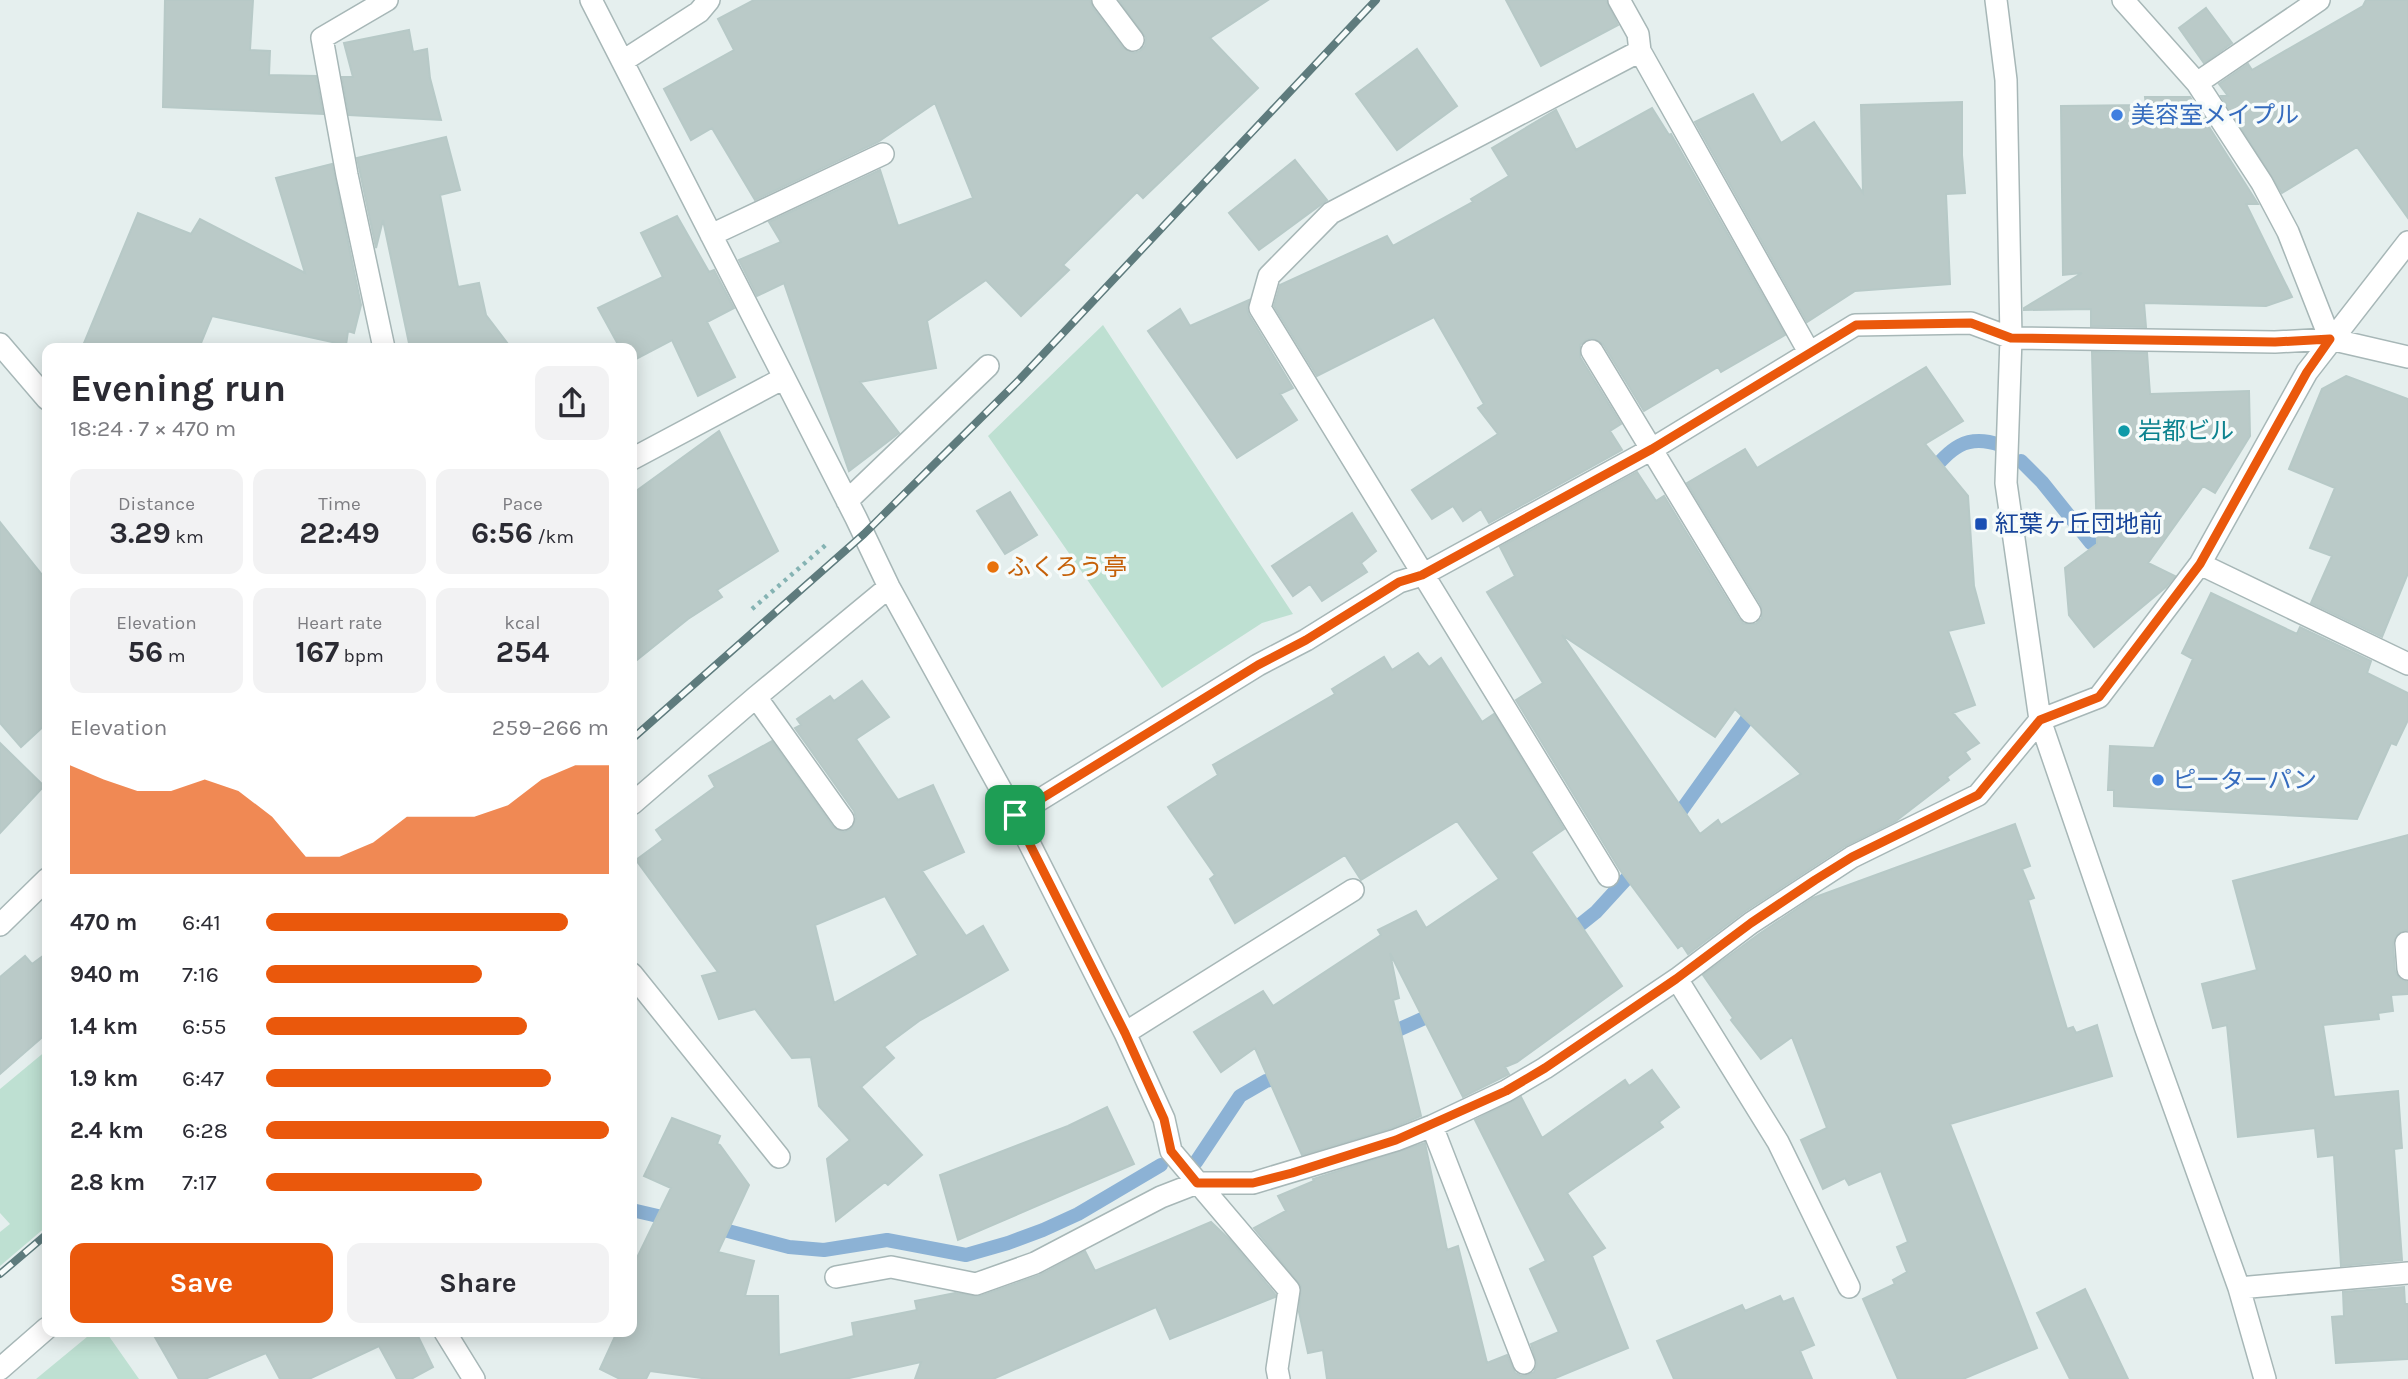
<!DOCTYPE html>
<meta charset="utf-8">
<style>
:root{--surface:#fff;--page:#f2f2f3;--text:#2b2b33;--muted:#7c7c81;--accent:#ea580c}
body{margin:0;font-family:Karla,"Noto Sans JP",sans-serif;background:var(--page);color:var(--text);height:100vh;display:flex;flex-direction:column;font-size:26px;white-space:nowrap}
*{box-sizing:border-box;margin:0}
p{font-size:23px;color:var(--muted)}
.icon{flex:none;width:38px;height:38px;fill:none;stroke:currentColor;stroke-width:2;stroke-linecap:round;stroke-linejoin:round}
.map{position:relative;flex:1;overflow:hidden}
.side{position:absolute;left:42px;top:343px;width:595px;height:994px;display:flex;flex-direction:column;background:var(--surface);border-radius:14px;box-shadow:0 4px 18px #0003}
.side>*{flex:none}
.pin{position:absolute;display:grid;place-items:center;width:60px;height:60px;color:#fff;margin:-30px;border-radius:14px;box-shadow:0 4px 10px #0006}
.round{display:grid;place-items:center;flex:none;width:74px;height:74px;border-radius:14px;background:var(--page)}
.head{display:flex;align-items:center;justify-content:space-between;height:119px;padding:0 28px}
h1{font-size:38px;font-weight:700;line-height:52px}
.metrics{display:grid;grid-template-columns:repeat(3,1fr);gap:10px;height:119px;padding:7px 28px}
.metrics div{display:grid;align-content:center;border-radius:14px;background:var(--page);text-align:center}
.metrics b{font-size:30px;font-weight:700}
.metrics small{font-size:19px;font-weight:400}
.metrics p{font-size:19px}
.chart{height:196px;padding:14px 28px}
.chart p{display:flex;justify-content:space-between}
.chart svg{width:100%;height:126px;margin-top:7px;fill:var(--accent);opacity:.7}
.primary-button{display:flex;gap:14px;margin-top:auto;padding:14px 28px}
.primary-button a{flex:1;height:80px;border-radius:14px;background:var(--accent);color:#fff;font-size:28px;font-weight:700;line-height:80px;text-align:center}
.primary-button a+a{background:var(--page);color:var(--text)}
ul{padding:0 28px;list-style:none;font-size:23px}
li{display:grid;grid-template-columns:112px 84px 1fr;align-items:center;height:52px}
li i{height:18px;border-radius:9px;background:var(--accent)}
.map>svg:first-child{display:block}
</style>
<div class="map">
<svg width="2408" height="1379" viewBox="0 0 2408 1379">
<rect width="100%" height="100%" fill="#e5efee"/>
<!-- green -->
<path fill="#bee0d2" d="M1103,325L1293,614L1262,623L1162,688L988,436Z
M47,1050V1226L0,1266V1232L10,1224L0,1213V1089Z
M93,1332H106L139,1379H36Z"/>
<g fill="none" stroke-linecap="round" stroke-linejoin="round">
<!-- stream -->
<path stroke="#8cb2d5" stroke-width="14" d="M2021,461L2042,482L2091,543
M1928,475C1951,449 1965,433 2000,445
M1671,825L1757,705
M1566,936L1596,912L1639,865
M1382,1037L1440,1011
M1196,1162L1240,1096L1266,1081L1286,1076
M632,1210L675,1220
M709,1226L789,1247L824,1250L887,1240L966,1255L1008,1243L1043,1230L1078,1214L1161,1165"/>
</g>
<!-- building -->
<path fill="#bacac8" stroke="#b7c9c7" stroke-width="2" fill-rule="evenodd" d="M165,0H253L250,50L270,51L269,75L316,76L323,114L163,107Z
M754,0H1090L1093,8L1123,48L1134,53L1140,51L1145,46L1146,38L1119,0H1268L1210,38L1258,88L1143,198L1137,192L1063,265L1069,270L1021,316L986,280L927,321L936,368L860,382L899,433L849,471L784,283L757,296L739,260L781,242L769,222L880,170L898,226L973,198L935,103L878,142L755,200L712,128L691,140L664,89L734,50L718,19Z
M1506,0H1606L1618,25L1541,66Z
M2366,0H2408V218L2357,147L2282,193L2221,96H2228L2219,84L2248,64L2252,70L2363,6Z
M2206,8L2232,43L2204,63L2179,28Z
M409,30L413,52L427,49L430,78L441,120L349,115L342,77H353L344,43Z
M1417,49L1457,106L1397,150L1356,94Z
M1753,94L1781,143L1814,122L1863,193L1861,105L1962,102V155L1965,193L1946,194L1950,284L1855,291L1807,322L1695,122Z
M2145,97H2190L2258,204H2246L2292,297L2266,306L2144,303L2146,327L2091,326V309L2024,310V308L2082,273L2063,275L2061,106L2146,105Z
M1652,108L1669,135L1671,134L1785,335L1721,372L1718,367L1644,411L1603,344L1592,338L1586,340L1580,345V357L1621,424L1610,431L1622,450L1489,523L1481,509L1463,521L1453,506L1432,519L1412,490L1498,434L1478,408L1484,404L1434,317L1317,376L1274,306L1280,285L1387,236L1393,246L1473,202L1471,199L1509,176L1492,148L1556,110L1576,150Z
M446,137L460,190L440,195L458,287L479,283L486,315L511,348H410L383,220L376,248L357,158Z
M1295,160L1327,200L1259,250L1229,213Z
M332,164L361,305L354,333L348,331L346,345L212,316L199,348H82L138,213L191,234L200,219L305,273L276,178Z
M677,216L709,272L714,270L734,308L707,322L735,377L698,396L672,340L632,361V348H620L598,308L663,277L641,233Z
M1249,300L1247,309L1249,315L1293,388L1280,394L1297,420L1237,458L1148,331L1180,309L1190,326Z
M2092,352L2147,353L2150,394L2249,391L2250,436L2215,493L2203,486L2148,563L2175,576L2166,587L2094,647L2069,615L2065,568L2097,544Z
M1926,367L1963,421L1925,444L1968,496L1974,586L1984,623L1948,631L1975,705L1953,713L1979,743L1965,752L1970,759L1947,777L1949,780L1896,821L1845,846L1744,912L1688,954L1682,945L1678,948L1620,870L1516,700L1543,683L1487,592L1515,576L1500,547L1637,472L1656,501L1664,496L1739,619L1744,624H1756L1762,618L1761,605L1687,483L1745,449L1757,468ZM1562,635L1715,737L1735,709L1801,774L1721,825L1718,820L1700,834Z
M2346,376L2408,399V573L2382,637L2311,603L2332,556L2310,548L2335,488L2289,469L2322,389Z
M719,431L778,551L717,590L722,597L688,619L632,664V494Z
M1010,492L1037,535L1005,554L977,511Z
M1352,513L1376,551L1361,563L1367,572L1322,601L1310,584L1293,596L1272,566Z
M0,522L47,581V723L21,747L0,723Z
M2211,593L2297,634L2300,627L2371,661L2367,673L2408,693V720L2396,745L2391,743L2357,819L2114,806V790H2108L2110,746L2154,748L2193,659L2182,653Z
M1418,653L1429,667L1441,658L1482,722L1494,714L1564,829L1531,852L1622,986L1517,1062L1505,1067L1509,1074L1463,1097L1390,953L1399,998L1393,1000L1421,1116L1392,1128L1302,1155L1255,1048L1221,1072L1194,1032L1263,991L1273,1006L1381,935L1378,930L1416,911L1426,928L1499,879L1457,821L1361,880L1345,855L1235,923L1210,879L1215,875L1168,807L1218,775L1213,765L1335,694L1332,689L1384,657L1392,670Z
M862,681L889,717L856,739L898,800L933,785L964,852L922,871L966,936L983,926L1008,970L919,1021L884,1047L894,1058L861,1087L922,1155L888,1185L885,1182L836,1221L827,1159L850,1140L819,1106L811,1057L792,1058L755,1009L719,1019L702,976L718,972L636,860L663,840L656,830L715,787L709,776L772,741L833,827L844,832L851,829L856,818L854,811L795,728L801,725L797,719L830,696L834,701ZM885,896L918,955L834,1003L815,925Z
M0,743L44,786L0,833Z
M2015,824L2030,866L2022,869L2034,898L2028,900L2067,1029L2073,1027L2076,1033L2097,1025L2112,1076L1950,1124L2037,1348L1963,1379H1898L1863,1299L1895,1284L1893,1280L1907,1272L1897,1247L1908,1242L1881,1171L1849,1185L1845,1178L1823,1189L1801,1140L1827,1128L1792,1037L1761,1059L1731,1020L1733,1018L1703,975L1759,934L1813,898Z
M2408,835V930L2398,933L2393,944L2395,971L2398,977L2408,982V994L2391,995L2393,1011L2378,1013L2379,1019L2323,1025L2334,1097L2398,1091L2402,1148L2394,1149L2402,1260L2341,1266L2334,1155L2318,1157L2315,1128L2238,1137L2227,1025L2213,1028L2202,984L2257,970L2233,881Z
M47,953V1033L0,1074V977L25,956L32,964Z
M1652,1070L1679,1107L1659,1122L1663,1127L1567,1193L1605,1248L1592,1256L1628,1348L1553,1379H1327L1323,1350L1308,1353L1299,1312L1301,1286L1254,1228L1286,1211L1278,1196L1314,1181L1313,1179L1425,1143L1447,1250L1458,1246L1487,1363L1507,1355L1515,1373L1521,1376L1528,1375L1534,1372L1537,1364L1531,1344L1559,1332L1530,1269L1546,1261L1475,1120L1521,1097L1542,1138L1625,1080L1629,1086Z
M1107,1107L1134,1164L958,1240L940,1175L1068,1126Z
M672,1118L720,1136L717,1144L720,1145L749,1185L718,1252L754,1261L745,1296H778L779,1355L854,1336L852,1323L917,1310L915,1301L955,1293L980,1296L1040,1275L1085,1251L1095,1271L1211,1222L1230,1240L1275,1294V1297L1170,1339L1156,1307L993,1379H915L921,1362L845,1379H709L650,1371L646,1379H620L600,1369L617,1332H632V1268L671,1188L644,1176Z
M2404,1287L2405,1304H2408V1359L2336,1363L2332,1317L2344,1316L2343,1292Z
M2085,1289L2128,1379H2070L2037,1313Z
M1780,1296L1783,1302L1793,1298L1814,1345L1800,1351L1812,1379H1674L1657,1341L1742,1305L1745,1311Z
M152,1332H416L433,1367L411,1379H397L379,1346L309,1379H280L266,1353L205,1379H179Z"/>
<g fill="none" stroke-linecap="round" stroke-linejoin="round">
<!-- minor casing -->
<g stroke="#a7b7b7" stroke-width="24">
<path id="minor" d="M591,0L856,518L889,587L1015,815L1125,1033L1164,1119L1171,1151L1289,1290L1277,1369L1279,1379
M1103,0L1133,40
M1619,0L1638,34L1640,51L1809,352
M1996,0L2006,80L2011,338L2006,483L2040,720L2146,1029L2239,1288L2265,1379
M2123,0L2197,83L2262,183L2288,232L2330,339
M623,61L699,12L709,0
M2197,83L2319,0
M711,235L883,154
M0,344L47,399
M384,348L347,175L322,38L387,0
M1592,351L1750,612
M632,459L784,378
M847,501L988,366
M2200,564L2408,664
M756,697L843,819
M632,804L756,697L889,587
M1015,815L1258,665L1306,640L1399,582L1422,575L1652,449L1855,325L1971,323L2011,338L2275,342L2330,339L2408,357
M1608,876L1260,308L1269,276L1331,213L1640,51
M0,925L47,879
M2406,943L2408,969
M632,974L779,1157
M1677,979L1778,1142L1849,1287
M1125,1033L1353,890
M1432,1126L1524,1363
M836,1277L891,1267L976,1284L1035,1263L1161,1197L1197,1183H1253L1396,1140L1432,1126L1506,1091L1545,1068L1677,979L1751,923L1852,857L1978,795L2040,720L2099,697L2200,564L2307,372L2408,242
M2239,1288L2408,1273
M445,1332L474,1379
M0,1369L47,1328"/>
</g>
<!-- path -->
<path stroke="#85b3b3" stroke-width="4.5" stroke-dasharray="3.5 5" stroke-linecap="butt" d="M752,609L828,543"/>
<!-- minor -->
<use href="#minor" stroke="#fff" stroke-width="21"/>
<!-- rail casing -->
<g stroke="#5e7b7d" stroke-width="8">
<path id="rail" d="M632,739L864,534L1019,380L1376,0
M0,1274L47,1234"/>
</g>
<!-- rail -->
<use href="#rail" stroke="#f6fbfa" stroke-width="5" stroke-dasharray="16" stroke-linecap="butt"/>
</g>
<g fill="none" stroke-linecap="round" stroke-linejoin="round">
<!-- route casing -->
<g stroke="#fff" stroke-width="14">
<path id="route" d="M1971,323L2011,338L2275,342L2330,339L2307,372L2200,564L2099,697L2040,720L1978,795L1852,857L1815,880L1751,923L1676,979L1545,1068L1506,1091L1396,1140L1292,1173L1253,1183H1197L1171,1151L1164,1119L1125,1033L1015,815L1258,665L1306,640L1399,582L1422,575L1652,449L1856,325Z"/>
</g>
<!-- route -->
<use href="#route" stroke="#ea580c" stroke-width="9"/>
</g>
<!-- markers -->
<g fill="#3f7fe0" stroke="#f6fbfa" stroke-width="2.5">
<circle cx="2117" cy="115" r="7"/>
<circle cx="2158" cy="780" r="7"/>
</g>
<circle fill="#0f9aa8" stroke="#f6fbfa" stroke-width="2.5" cx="2124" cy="431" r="7"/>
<rect fill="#1a4fb4" stroke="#f6fbfa" stroke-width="2.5" x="1974" y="517" width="14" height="14" rx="3.5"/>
<circle fill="#e8710a" stroke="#f6fbfa" stroke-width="2.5" cx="993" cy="567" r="7"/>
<g text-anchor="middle" stroke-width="7" stroke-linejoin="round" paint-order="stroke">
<!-- shop labels -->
<g font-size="24" fill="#366cbe" stroke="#f6fbfa" text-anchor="start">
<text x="2131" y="123">美容室メイプル</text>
<text x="2172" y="788">ピーターパン</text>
</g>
<!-- culture labels -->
<g font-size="24" fill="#0d838f" stroke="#f6fbfa" text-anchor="start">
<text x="2138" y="439">岩都ビル</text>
</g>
<!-- transit labels -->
<g font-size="24" fill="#164399" stroke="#f6fbfa" text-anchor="start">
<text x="1995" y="532">紅葉ヶ丘団地前</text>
</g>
<!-- food labels -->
<g font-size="24" fill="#c56008" stroke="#f6fbfa" text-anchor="start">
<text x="1007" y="575">ふくろう亭</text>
</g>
</g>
</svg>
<div class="pin" style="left:1015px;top:815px;background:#1e9e55"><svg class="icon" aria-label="arrive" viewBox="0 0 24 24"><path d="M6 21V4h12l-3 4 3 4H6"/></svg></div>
<section class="side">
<div class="head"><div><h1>Evening run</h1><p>18:24 · 7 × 470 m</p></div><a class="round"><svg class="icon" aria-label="share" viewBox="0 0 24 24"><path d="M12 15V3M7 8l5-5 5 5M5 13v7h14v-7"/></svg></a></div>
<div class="metrics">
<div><p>Distance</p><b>3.29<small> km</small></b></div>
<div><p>Time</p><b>22:49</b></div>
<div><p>Pace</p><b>6:56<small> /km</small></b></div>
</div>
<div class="metrics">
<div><p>Elevation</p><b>56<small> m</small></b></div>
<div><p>Heart rate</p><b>167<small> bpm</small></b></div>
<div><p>kcal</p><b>254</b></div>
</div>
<div class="chart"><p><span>Elevation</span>259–266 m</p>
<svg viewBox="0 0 160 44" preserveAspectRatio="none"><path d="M0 44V6L10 11L20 15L30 15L40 11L50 15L60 24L70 38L80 38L90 33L100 24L110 24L120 24L130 20L140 11L150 6L160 6V44z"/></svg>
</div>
<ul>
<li><b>470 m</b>6:41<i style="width:88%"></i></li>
<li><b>940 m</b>7:16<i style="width:63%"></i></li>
<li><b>1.4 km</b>6:55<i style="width:76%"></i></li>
<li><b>1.9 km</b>6:47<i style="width:83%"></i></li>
<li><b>2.4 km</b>6:28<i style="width:100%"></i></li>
<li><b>2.8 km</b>7:17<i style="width:63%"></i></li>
</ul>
<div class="primary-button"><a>Save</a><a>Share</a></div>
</section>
</div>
